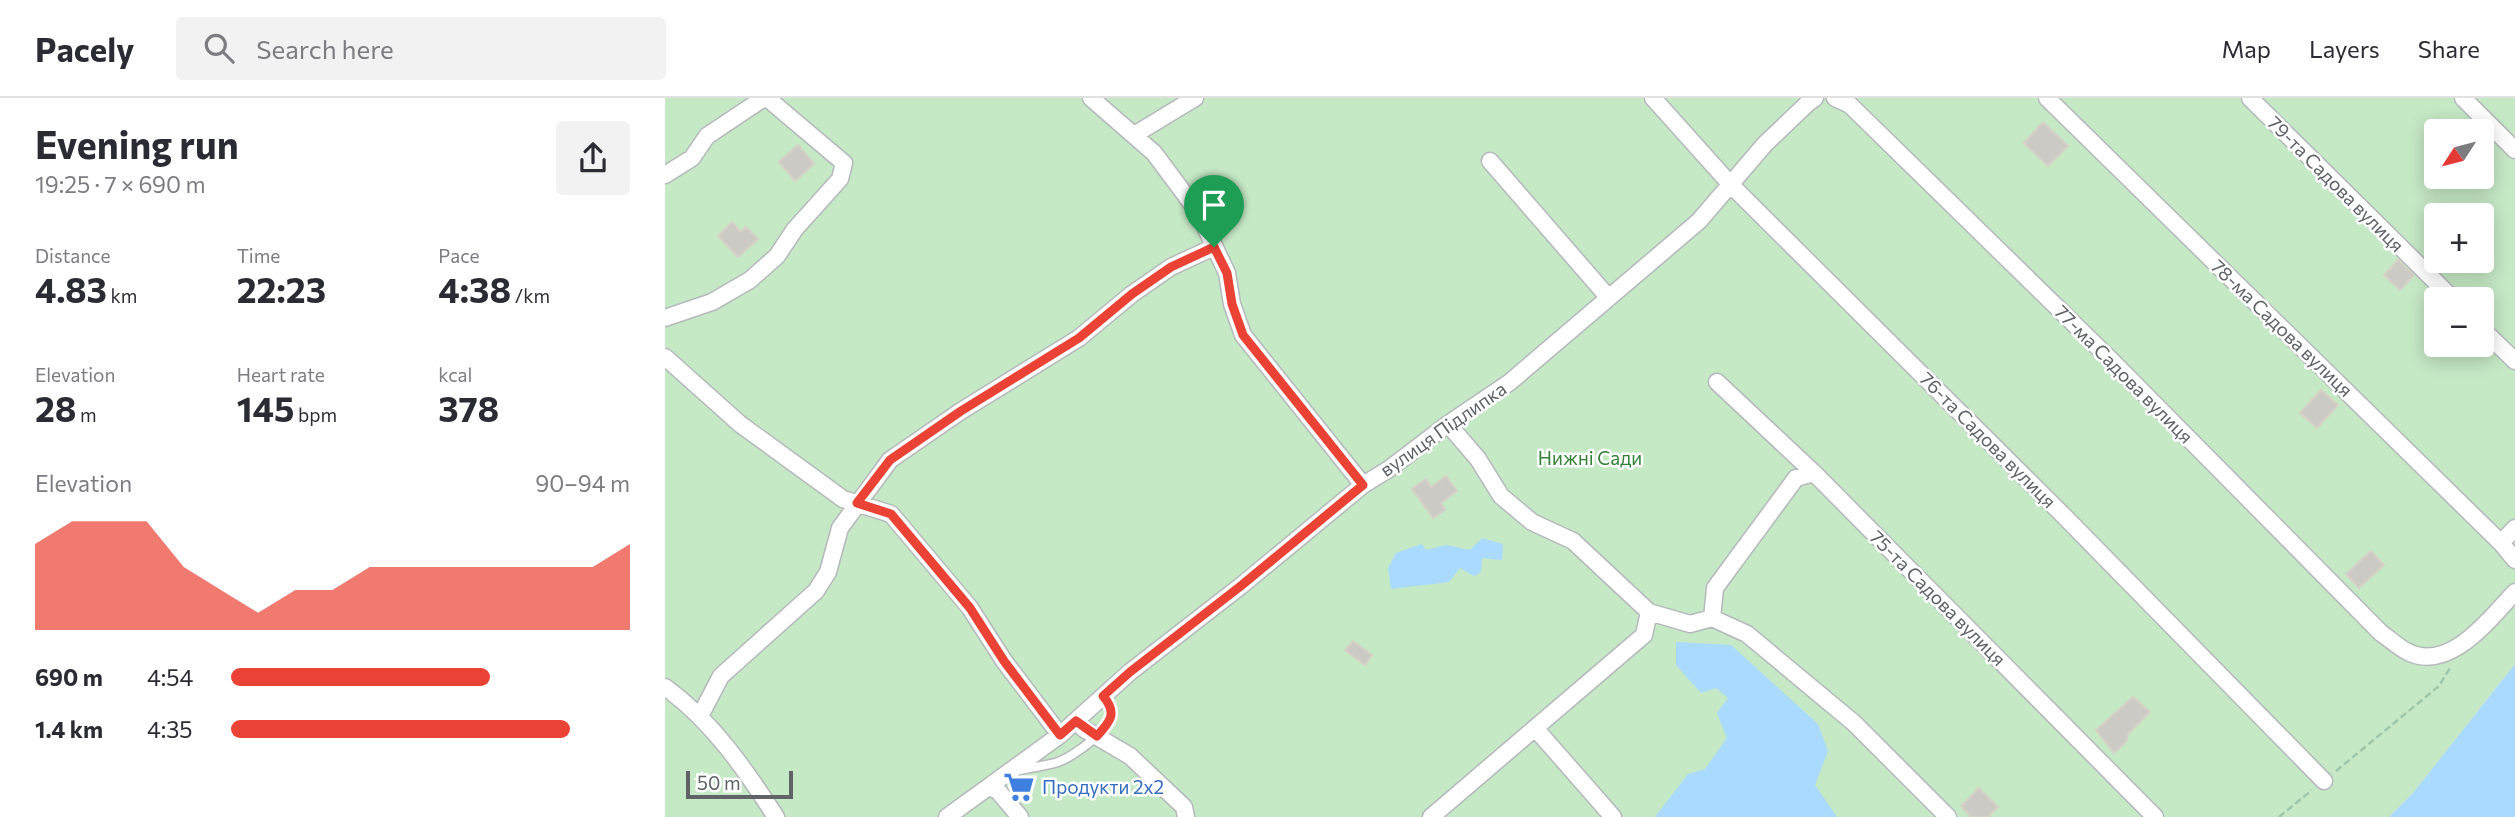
<!DOCTYPE html>
<meta charset="utf-8">
<style>
:root{--surface:#fff;--page:#f2f2f3;--text:#2b2b33;--muted:#7c7c81;--line:#e1e1e2;--accent:#ea4335}
body{margin:0;font-family:Commissioner,sans-serif;background:var(--page);color:var(--text);height:100vh;display:flex;flex-direction:column;font-size:26px;white-space:nowrap}
*{box-sizing:border-box;margin:0}
p{font-size:23px;color:var(--muted)}
.icon{flex:none;width:38px;height:38px;fill:none;stroke:currentColor;stroke-width:2;stroke-linecap:round;stroke-linejoin:round}
.map{position:relative;flex:1;overflow:hidden}
.drawer{display:flex;flex-direction:column;background:var(--surface);width:665px}
.drawer>*{flex:none}
.needle{width:46px;rotate:234deg}
.controls{position:absolute;left:1759px;top:21px;display:grid;gap:14px}
.controls a{display:grid;place-items:center;width:70px;height:70px;border-radius:7px;background:var(--surface);box-shadow:0 4px 18px #0003;font-size:35px}
.scale{position:absolute;left:21px;bottom:18px;width:107px;box-sizing:border-box;padding-left:7px;border:4px solid #5f6368;border-top:0;font-size:19px;line-height:24px;white-space:nowrap;color:#5f6368;-webkit-text-stroke:5px #fff;paint-order:stroke}
.pin{position:absolute;display:grid;place-items:center;width:60px;height:60px;color:#fff;margin:-72px -30px;border-radius:50% 50% 50% 0;rotate:-45deg;box-shadow:0 0 7px #0007}
.pin .icon{rotate:45deg}
.round{display:grid;place-items:center;flex:none;width:74px;height:74px;border-radius:7px;background:var(--page)}
.overview{display:flex;align-items:center;justify-content:space-between;height:119px;padding:0 35px}
h1{font-size:38px;font-weight:700;line-height:52px}
.stats{display:grid;grid-template-columns:repeat(3,1fr);gap:10px;height:119px;padding:7px 35px}
.stats div{display:grid;align-content:center}
.stats b{font-size:35px;font-weight:700}
.stats small{font-size:19px;font-weight:400}
.stats p{font-size:19px}
.chart{height:196px;padding:14px 35px}
.chart p{display:flex;justify-content:space-between}
.chart svg{width:100%;height:126px;margin-top:7px;fill:var(--accent);opacity:.7}
ul{padding:0 35px;list-style:none;font-size:23px}
li{display:grid;grid-template-columns:112px 84px 1fr;align-items:center;height:52px}
li i{height:18px;border-radius:9px;background:var(--accent)}
header{display:flex;align-items:center;gap:42px;box-sizing:border-box;height:98px;padding:0 35px;background:var(--surface);border-bottom:2px solid var(--line)}
header strong{font-size:33px}
nav{display:flex;gap:38px;margin-inline-start:auto;font-size:24px}
.search{width:490px;height:63px;background:var(--page);display:flex;align-items:center;gap:18px;box-sizing:border-box;padding:0 24px;border-radius:7px;color:var(--muted);font-size:26px}
main{display:flex;flex:1;min-height:0}
.map>svg:first-child{display:block}
</style>
<header>
<strong>Pacely</strong>
<div class="search"><svg class="icon" aria-label="search" viewBox="0 0 24 24"><circle cx="10" cy="10" r="6"/><path d="M15 15l6 6"/></svg>Search here</div>
<nav><a>Map</a><a>Layers</a><a>Share</a></nav>
</header>
<main>
<section class="drawer">
<div class="overview"><div><h1>Evening run</h1><p>19:25 · 7 × 690 m</p></div><a class="round"><svg class="icon" aria-label="share" viewBox="0 0 24 24"><path d="M12 15V3M7 8l5-5 5 5M5 13v7h14v-7"/></svg></a></div>
<div class="stats">
<div><p>Distance</p><b>4.83<small> km</small></b></div>
<div><p>Time</p><b>22:23</b></div>
<div><p>Pace</p><b>4:38<small> /km</small></b></div>
</div>
<div class="stats">
<div><p>Elevation</p><b>28<small> m</small></b></div>
<div><p>Heart rate</p><b>145<small> bpm</small></b></div>
<div><p>kcal</p><b>378</b></div>
</div>
<div class="chart"><p><span>Elevation</span>90–94 m</p>
<svg viewBox="0 0 160 44" preserveAspectRatio="none"><path d="M0 44V14L10 6L20 6L30 6L40 22L50 30L60 38L70 30L80 30L90 22L100 22L110 22L120 22L130 22L140 22L150 22L160 14V44z"/></svg>
</div>
<ul>
<li><b>690 m</b>4:54<i style="width:65%"></i></li>
<li><b>1.4 km</b>4:35<i style="width:85%"></i></li>
</ul>
</section>
<div class="map">
<svg width="1850" height="719" viewBox="0 0 1850 719">
<rect width="100%" height="100%" fill="#f1efe8"/>
<!-- green -->
<path fill="#c5e8c5" fill-rule="evenodd" d="M0,0H1850V566L1748,695L1724,719H0ZM1771,33H1816V79H1771ZM1771,117H1816V163H1771ZM1771,201H1816V247H1771Z"/>
<!-- water -->
<path fill="#aadaff" d="M817,440L838,446L837,462L817,460L816,474L809,478L795,470L784,484L726,491L723,470L731,455L757,446L761,452L781,447L805,452Z
M1011,544L1066,547L1153,626L1163,653L1150,687L1172,719H990L1023,676L1040,671L1062,640L1052,615L1063,600L1051,590L1036,595L1011,567Z
M1850,566V719H1724L1748,695Z"/>
<!-- building -->
<path fill="#cccac5" stroke="#d6d1c6" stroke-width="2" d="M1378,24L1403,48L1383,68L1359,45Z
M133,47L149,66L130,83L114,64Z
M67,124L76,134L81,129L93,141L73,159L53,138Z
M1733,162L1749,177L1735,192L1719,177Z
M1656,292L1673,307L1652,330L1635,315Z
M781,378L792,393L776,405L780,412L768,420L747,391L761,381L766,389Z
M1706,453L1719,467L1694,490L1681,476Z
M688,543L707,557L700,567L680,552Z
M1468,599L1485,614L1463,636L1461,644L1449,655L1431,632Z
M1314,690L1333,709L1323,719H1306L1296,708Z"/>
<g fill="none" stroke-linecap="round" stroke-linejoin="round">
<!-- lane casing -->
<g stroke="#b5b8bc" stroke-width="11">
<path id="lane" d="M355,672C367,669 381,668 393,664C408,659 450,629 447,612C446,606 442,602 438,598"/>
</g>
<!-- street casing -->
<g stroke="#b5b8bc" stroke-width="19">
<path id="street" d="M426,0L489,55L533,114L562,175L567,206L578,237L698,387
M988,0L1066,87L1399,418L1659,683
M1170,0L1185,7L1446,262L1716,535C1725,541 1734,550 1743,554C1785,575 1825,520 1850,494
M1382,0L1836,445L1850,462
M1585,0L1788,201
M1798,0L1850,52
M469,37L530,0
M825,63L943,199
M0,77L27,60L42,38L99,0
M0,220L47,204L85,182L112,158L130,131L175,81L179,65L102,0
M1816,230L1850,263
M0,259L75,326L178,401L226,416L305,510L339,563L395,637
M1052,284L1149,375L1490,719
M783,326L813,361L836,398L867,424L908,443L984,514L1025,526L1047,520L1082,536L1189,625L1283,719
M1836,445L1850,430
M1047,520L1050,490L1131,380L1149,375
M0,589C47,623 80,671 111,719
M35,618L56,578L151,493L163,474L175,430L225,362L296,313L414,240L467,196L506,169L549,149
M411,623L419,631L465,658L519,709L521,719
M870,630L948,719
M324,689L333,693L355,719
M282,719L395,637L465,574L577,487L698,387L724,371L783,326L845,284L1034,123L1100,46L1143,5L1150,0
M766,719L979,537L984,514"/>
</g>
<!-- path -->
<path stroke="#9cc7a9" stroke-width="2.5" stroke-dasharray="7 3.5" stroke-linecap="butt" d="M1671,673L1774,588L1785,570
M1614,719L1647,692"/>
<!-- lane -->
<use href="#lane" stroke="#fff" stroke-width="8"/>
<!-- street -->
<use href="#street" stroke="#fff" stroke-width="16"/>
</g>
<g fill="none" stroke-linecap="round" stroke-linejoin="round">
<!-- route casing -->
<g stroke="#fff" stroke-width="14">
<path id="route" d="M549,149L562,175L567,206L578,237L698,387L577,487L465,574L438,598C453,615 445,624 432,638L411,623L395,637L339,563L305,510L226,416L192,405L225,362L296,313L414,240L467,196L506,169Z"/>
</g>
<!-- route -->
<use href="#route" stroke="#ea4335" stroke-width="9"/>
</g>
<!-- icons -->
<defs>
<g id="supermarket-bare" transform="scale(2.415)"><path d="M-6-5.5h2.5l.6 2H6L4.5 2H-2.5L-4.4-4H-6ZM-1.5 3.2a1.3 1.3 0 1 0 .1 0ZM3 3.2a1.3 1.3 0 1 0 .1 0Z" fill="#3f7fe0" stroke="#fff" stroke-width="2.5" paint-order="stroke"/></g>
</defs>
<g fill-rule="evenodd">
<use href="#supermarket-bare" x="354" y="689"/>
</g>
<g text-anchor="middle" stroke-width="5" stroke-linejoin="round" paint-order="stroke">
<!-- street labels -->
<g font-size="19" fill="#5f6368" stroke="#fff">
<text transform="translate(1671 86) rotate(45)" y="7">79-та Садова вулиця</text>
<text transform="translate(1617 230) rotate(44)" y="7">78-ма Садова вулиця</text>
<text transform="translate(1459 276) rotate(45)" y="7">77-ма Садова вулиця</text>
<text transform="translate(778 331) rotate(-35)" y="7">вулиця Підлипка</text>
<text transform="translate(1323 342) rotate(45)" y="7">76-та Садова вулиця</text>
<text transform="translate(1273 500) rotate(45)" y="7">75-та Садова вулиця</text>
</g>
<!-- park labels -->
<g font-size="19" fill="#348238" stroke="#fff">
<text x="925" y="367">Нижні Сади</text>
</g>
<!-- shop labels -->
<g font-size="19" fill="#366cbe" stroke="#fff" text-anchor="start">
<text x="377" y="696">Продукти 2х2</text>
</g>
</g>
</svg>
<div class="controls">
<a><svg class="needle" viewBox="-14 -14 28 28"><path d="M0-13l5 13h-10z" fill="#e53935"/><path d="M0 13l5-13h-10z" fill="#7c7c81"/></svg></a>
<a>+</a>
<a>−</a>
</div>
<div class="scale">50 m</div>
<div class="pin" style="left:549px;top:149px;background:#1e9e55"><svg class="icon" aria-label="arrive" viewBox="0 0 24 24"><path d="M6 21V4h12l-3 4 3 4H6"/></svg></div>
</div>
</main>
